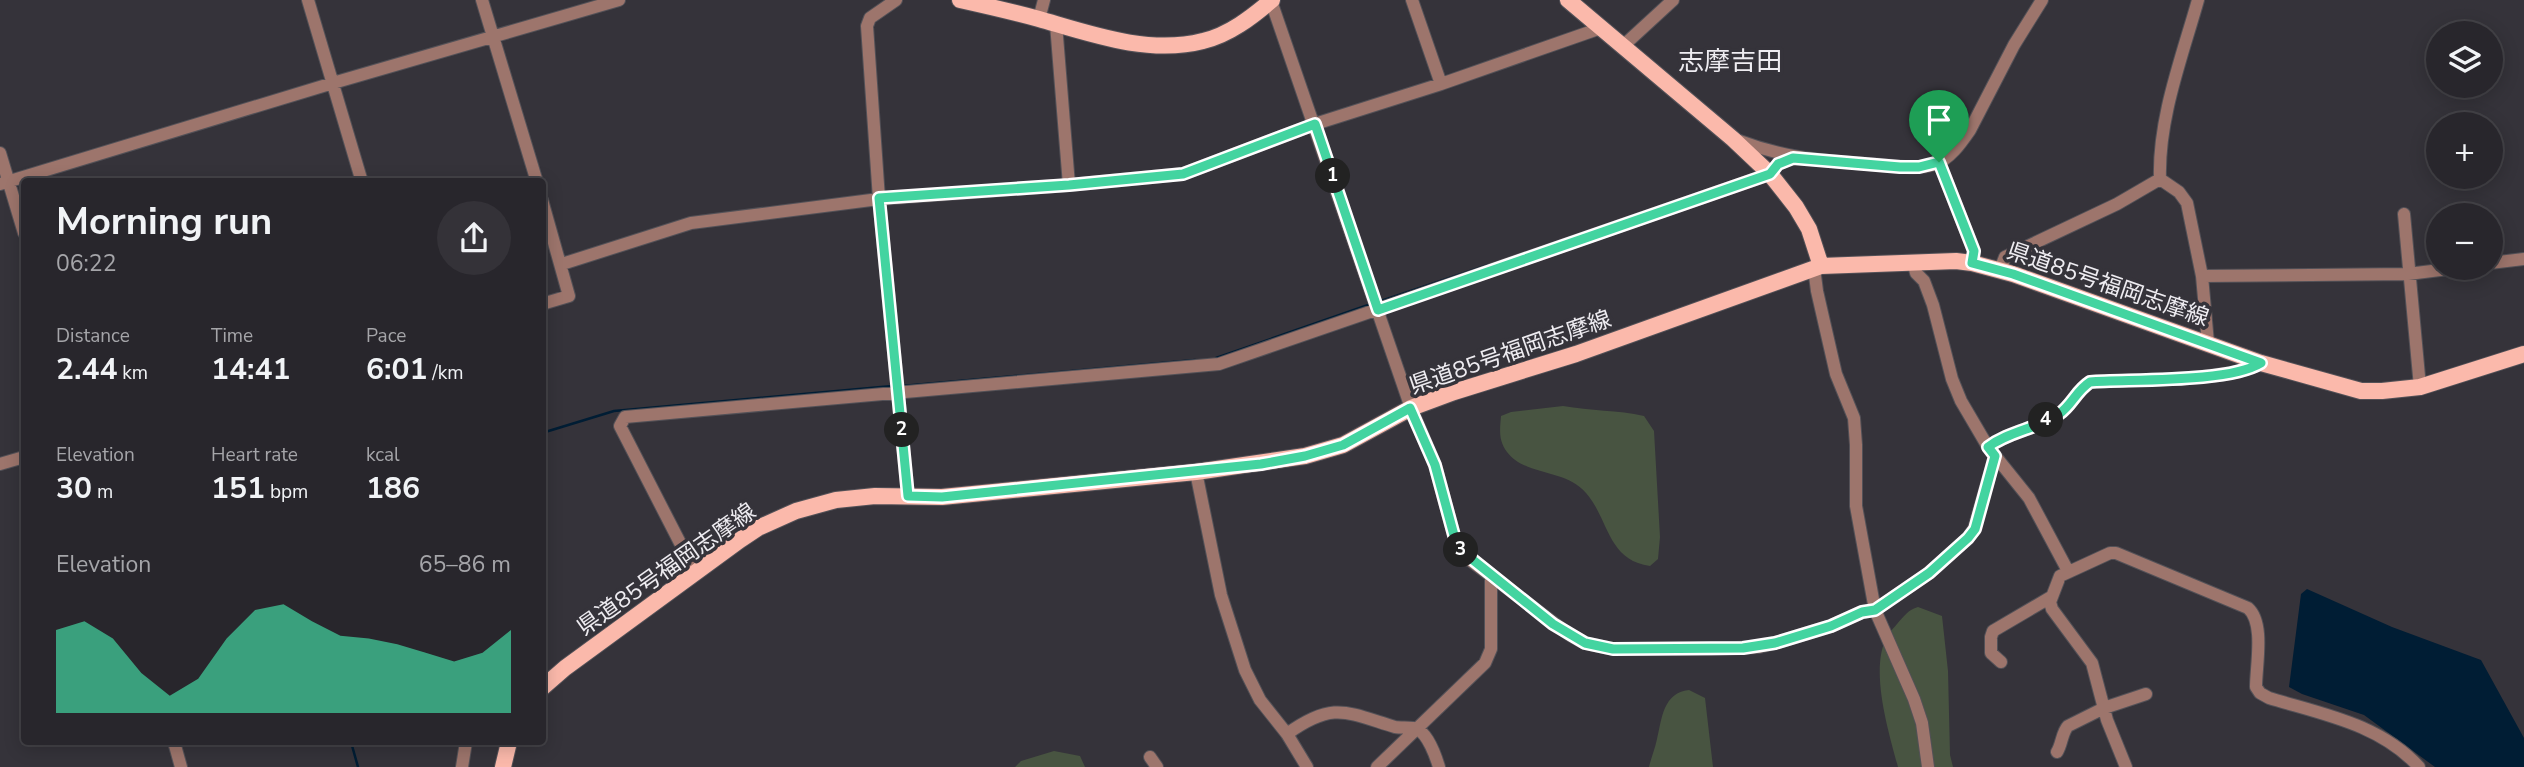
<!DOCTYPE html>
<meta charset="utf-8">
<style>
:root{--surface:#28262c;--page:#343238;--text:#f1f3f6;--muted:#a5a5a9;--line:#444348;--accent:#43d4a0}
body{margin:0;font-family:"Nunito Sans","Noto Sans JP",sans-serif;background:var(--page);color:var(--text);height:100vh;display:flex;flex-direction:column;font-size:26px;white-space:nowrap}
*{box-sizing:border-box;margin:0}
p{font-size:23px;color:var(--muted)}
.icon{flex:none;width:38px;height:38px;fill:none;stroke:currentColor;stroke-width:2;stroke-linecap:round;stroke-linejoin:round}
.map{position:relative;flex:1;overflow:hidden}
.details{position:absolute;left:21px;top:178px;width:525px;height:567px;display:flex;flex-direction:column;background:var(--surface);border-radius:7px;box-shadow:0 4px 18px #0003,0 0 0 2px var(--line)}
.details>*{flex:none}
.tools{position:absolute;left:2426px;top:21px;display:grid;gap:14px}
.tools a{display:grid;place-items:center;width:77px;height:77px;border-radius:50%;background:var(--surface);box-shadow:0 4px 18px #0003,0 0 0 2px var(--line);font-size:35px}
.pin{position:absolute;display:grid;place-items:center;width:60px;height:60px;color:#fff;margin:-72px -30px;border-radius:50% 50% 50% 0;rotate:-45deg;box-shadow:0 0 7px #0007}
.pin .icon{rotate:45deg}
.km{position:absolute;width:35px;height:35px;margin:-18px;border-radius:50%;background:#222;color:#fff;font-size:19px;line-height:35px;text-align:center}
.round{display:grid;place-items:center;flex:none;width:74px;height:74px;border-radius:37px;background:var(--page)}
.headline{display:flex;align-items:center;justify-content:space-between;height:119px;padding:0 35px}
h1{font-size:38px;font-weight:700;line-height:52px}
.figures{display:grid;grid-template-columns:repeat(3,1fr);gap:10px;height:119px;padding:7px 35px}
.figures div{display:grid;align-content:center}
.figures b{font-size:30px;font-weight:700}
.figures small{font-size:19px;font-weight:400}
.figures p{font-size:19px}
.chart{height:196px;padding:14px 35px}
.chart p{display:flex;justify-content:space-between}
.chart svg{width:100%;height:126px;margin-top:7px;fill:var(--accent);opacity:.7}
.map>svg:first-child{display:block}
</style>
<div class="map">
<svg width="2524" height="767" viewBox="0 0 2524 767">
<rect width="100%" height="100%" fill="#35333a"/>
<!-- green -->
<path fill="#485441" d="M1563,406C1590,411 1618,410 1644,416L1654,431L1660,537L1658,559L1650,566C1607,560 1609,519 1586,493C1566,469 1525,476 1507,452C1498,440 1500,429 1501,416L1511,412Z
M1918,607L1942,616L1948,671L1950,755L1953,767H1898C1889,733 1869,669 1887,637C1889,632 1894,628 1897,624C1904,616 1908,610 1918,607Z
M1689,690L1705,698L1713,767H1649C1651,758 1655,749 1657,739C1662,718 1663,693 1689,690Z
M1054,751L1080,756L1085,767H1015L1021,761Z"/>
<!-- water -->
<path fill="#001d34" d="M2307,589L2392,627L2481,660L2524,738V767H2435L2364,715L2302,694L2289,687L2301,594Z"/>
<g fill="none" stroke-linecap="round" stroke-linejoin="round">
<!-- stream -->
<path stroke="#001d34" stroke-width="2.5" d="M1378,302L1488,265
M1216,358L1371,304
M902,386L1195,360
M542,433L614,411L892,386
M351,742L358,767"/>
<!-- minor casing -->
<g stroke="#535157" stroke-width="14">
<path id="minor" d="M308,0L362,182
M482,0L537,182
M896,0L870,18L867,26L879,199L908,496
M1412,0L1441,84
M1271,1L1411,408L1435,465L1455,539L1463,552L1471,561L1570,635L1585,643L1613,649H1711L1759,647L1775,643L1831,626L1862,612L1875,610L1929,573L1968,538L1974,529L1995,456
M1039,19L1044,0
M1056,24L1069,185
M1623,46L1673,0
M1737,140C1790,160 1825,161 1881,165C1899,166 1918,170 1935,164C1950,159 1961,143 1970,130L2014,45L2042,0
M0,153L24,233
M1939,162L1974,251L1972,263
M2160,179C2158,119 2182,57 2198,0
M2160,179L2179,192L2187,203L2202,276L2208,343
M0,184L333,83L619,0
M542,200L569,296L542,304
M2404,214L2420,387
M1913,262L1916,273L1924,281L1933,305L1952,379L1961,401L1988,447L2029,498L2068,571
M2490,263L2524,259
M562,264L691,223L879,199L1069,185L1183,174L1315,124L1441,84L1601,28
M1814,268L1817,291L1836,374L1854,418L1856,445V506L1875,610L1914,699L1922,723L1928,767
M2000,270L2005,257L2117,204L2160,179
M2202,276L2408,274L2456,268
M1988,447C2009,431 2037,429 2059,414C2072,405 2076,391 2090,382C2130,379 2230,382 2261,363
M0,464L24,457
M1196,472L1221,595L1245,670L1260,700L1287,734L1307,767
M695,572L620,426L625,417L1219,364L1770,174L1778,164L1793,157
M2001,662L1991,653V637L1993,631L2051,597
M1287,734C1333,701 1346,712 1395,727C1402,728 1412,727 1417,729C1428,734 1436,757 1439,767
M174,742L181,767
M2057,752C2062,744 2062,732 2068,726L2104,708L2146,694
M1150,757L1157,767
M462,767L466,742
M1377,767L1485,663L1491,649V576
M2126,767L2107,720L2092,663L2052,609L2050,602L2060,576L2110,553H2116L2248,608C2265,623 2256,665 2256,687L2260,693L2269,698C2322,714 2380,724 2419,767"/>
</g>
<!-- major casing -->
<g stroke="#535157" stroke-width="18">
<path id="major" d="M960,0C987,6 1013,12 1039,19C1091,34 1149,55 1203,41C1229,35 1252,17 1272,0
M1568,0L1733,139L1770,174L1796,207L1809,229L1821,266
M542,688L565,668L740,540L758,528L796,511L836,500L875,496L942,497L1196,472L1305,456L1343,445L1411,408L1454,392L1576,354L1821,266L1956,261L1972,263L2013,274L2261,363L2361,391H2382L2420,387L2524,354
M503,767L509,742"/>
</g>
<!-- minor -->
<use href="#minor" stroke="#9d756c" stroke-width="12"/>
<!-- major -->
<use href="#major" stroke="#fbb9ab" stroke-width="16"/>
</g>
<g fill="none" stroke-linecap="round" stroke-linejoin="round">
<!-- route casing -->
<g stroke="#fff" stroke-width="14">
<path id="route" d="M1315,124L1378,310L1770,174L1778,164L1793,158L1900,167H1919L1939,162L1974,251L1972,263L2013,274L2261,363C2228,383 2131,379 2090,382C2076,391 2072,405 2059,414C2037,429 2009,431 1988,447L1995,456L1975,529L1968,538L1929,573L1875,610L1862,612L1831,626L1775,643L1743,648L1613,649L1585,643L1553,624L1463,552L1455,539L1435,465L1410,408L1343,445L1305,456L1261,464L942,497L908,496L879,198L1069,185L1183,174Z"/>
</g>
<!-- route -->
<use href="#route" stroke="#43d4a0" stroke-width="9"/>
</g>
<g text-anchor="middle" stroke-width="7" stroke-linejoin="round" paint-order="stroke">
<!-- street labels -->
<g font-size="23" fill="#eeecf1" stroke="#35333a">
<text transform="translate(2108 284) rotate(19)" y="8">県道85号福岡志摩線</text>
<text transform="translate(1510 352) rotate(-19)" y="8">県道85号福岡志摩線</text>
<text transform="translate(666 569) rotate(-35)" y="8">県道85号福岡志摩線</text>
</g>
<!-- quarter labels -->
<g font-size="26" fill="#eeecf1" stroke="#35333a">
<text x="1730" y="70">志摩吉田</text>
</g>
</g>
</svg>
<div class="tools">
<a><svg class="icon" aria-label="layers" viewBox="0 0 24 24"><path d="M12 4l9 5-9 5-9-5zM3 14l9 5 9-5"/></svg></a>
<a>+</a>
<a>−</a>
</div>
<div class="pin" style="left:1939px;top:162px;background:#1e9e55"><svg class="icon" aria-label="arrive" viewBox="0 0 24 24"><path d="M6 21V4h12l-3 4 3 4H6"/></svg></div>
<b class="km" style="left:1333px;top:176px">1</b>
<b class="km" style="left:902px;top:430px">2</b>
<b class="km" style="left:1461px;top:550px">3</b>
<b class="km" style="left:2046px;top:420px">4</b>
<section class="details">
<div class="headline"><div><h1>Morning run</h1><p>06:22</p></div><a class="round"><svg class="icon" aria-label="share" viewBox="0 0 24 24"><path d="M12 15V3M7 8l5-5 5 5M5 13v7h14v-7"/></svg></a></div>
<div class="figures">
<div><p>Distance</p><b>2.44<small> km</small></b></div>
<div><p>Time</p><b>14:41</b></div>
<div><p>Pace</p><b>6:01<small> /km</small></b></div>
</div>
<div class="figures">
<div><p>Elevation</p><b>30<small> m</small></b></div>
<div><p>Heart rate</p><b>151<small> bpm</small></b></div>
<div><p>kcal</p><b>186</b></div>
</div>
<div class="chart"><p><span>Elevation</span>65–86 m</p>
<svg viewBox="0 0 160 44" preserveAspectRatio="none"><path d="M0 44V15L10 12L20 18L30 30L40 38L50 32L60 18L70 8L80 6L90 12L100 17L110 18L120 20L130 23L140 26L150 23L160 15V44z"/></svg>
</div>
</section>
</div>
